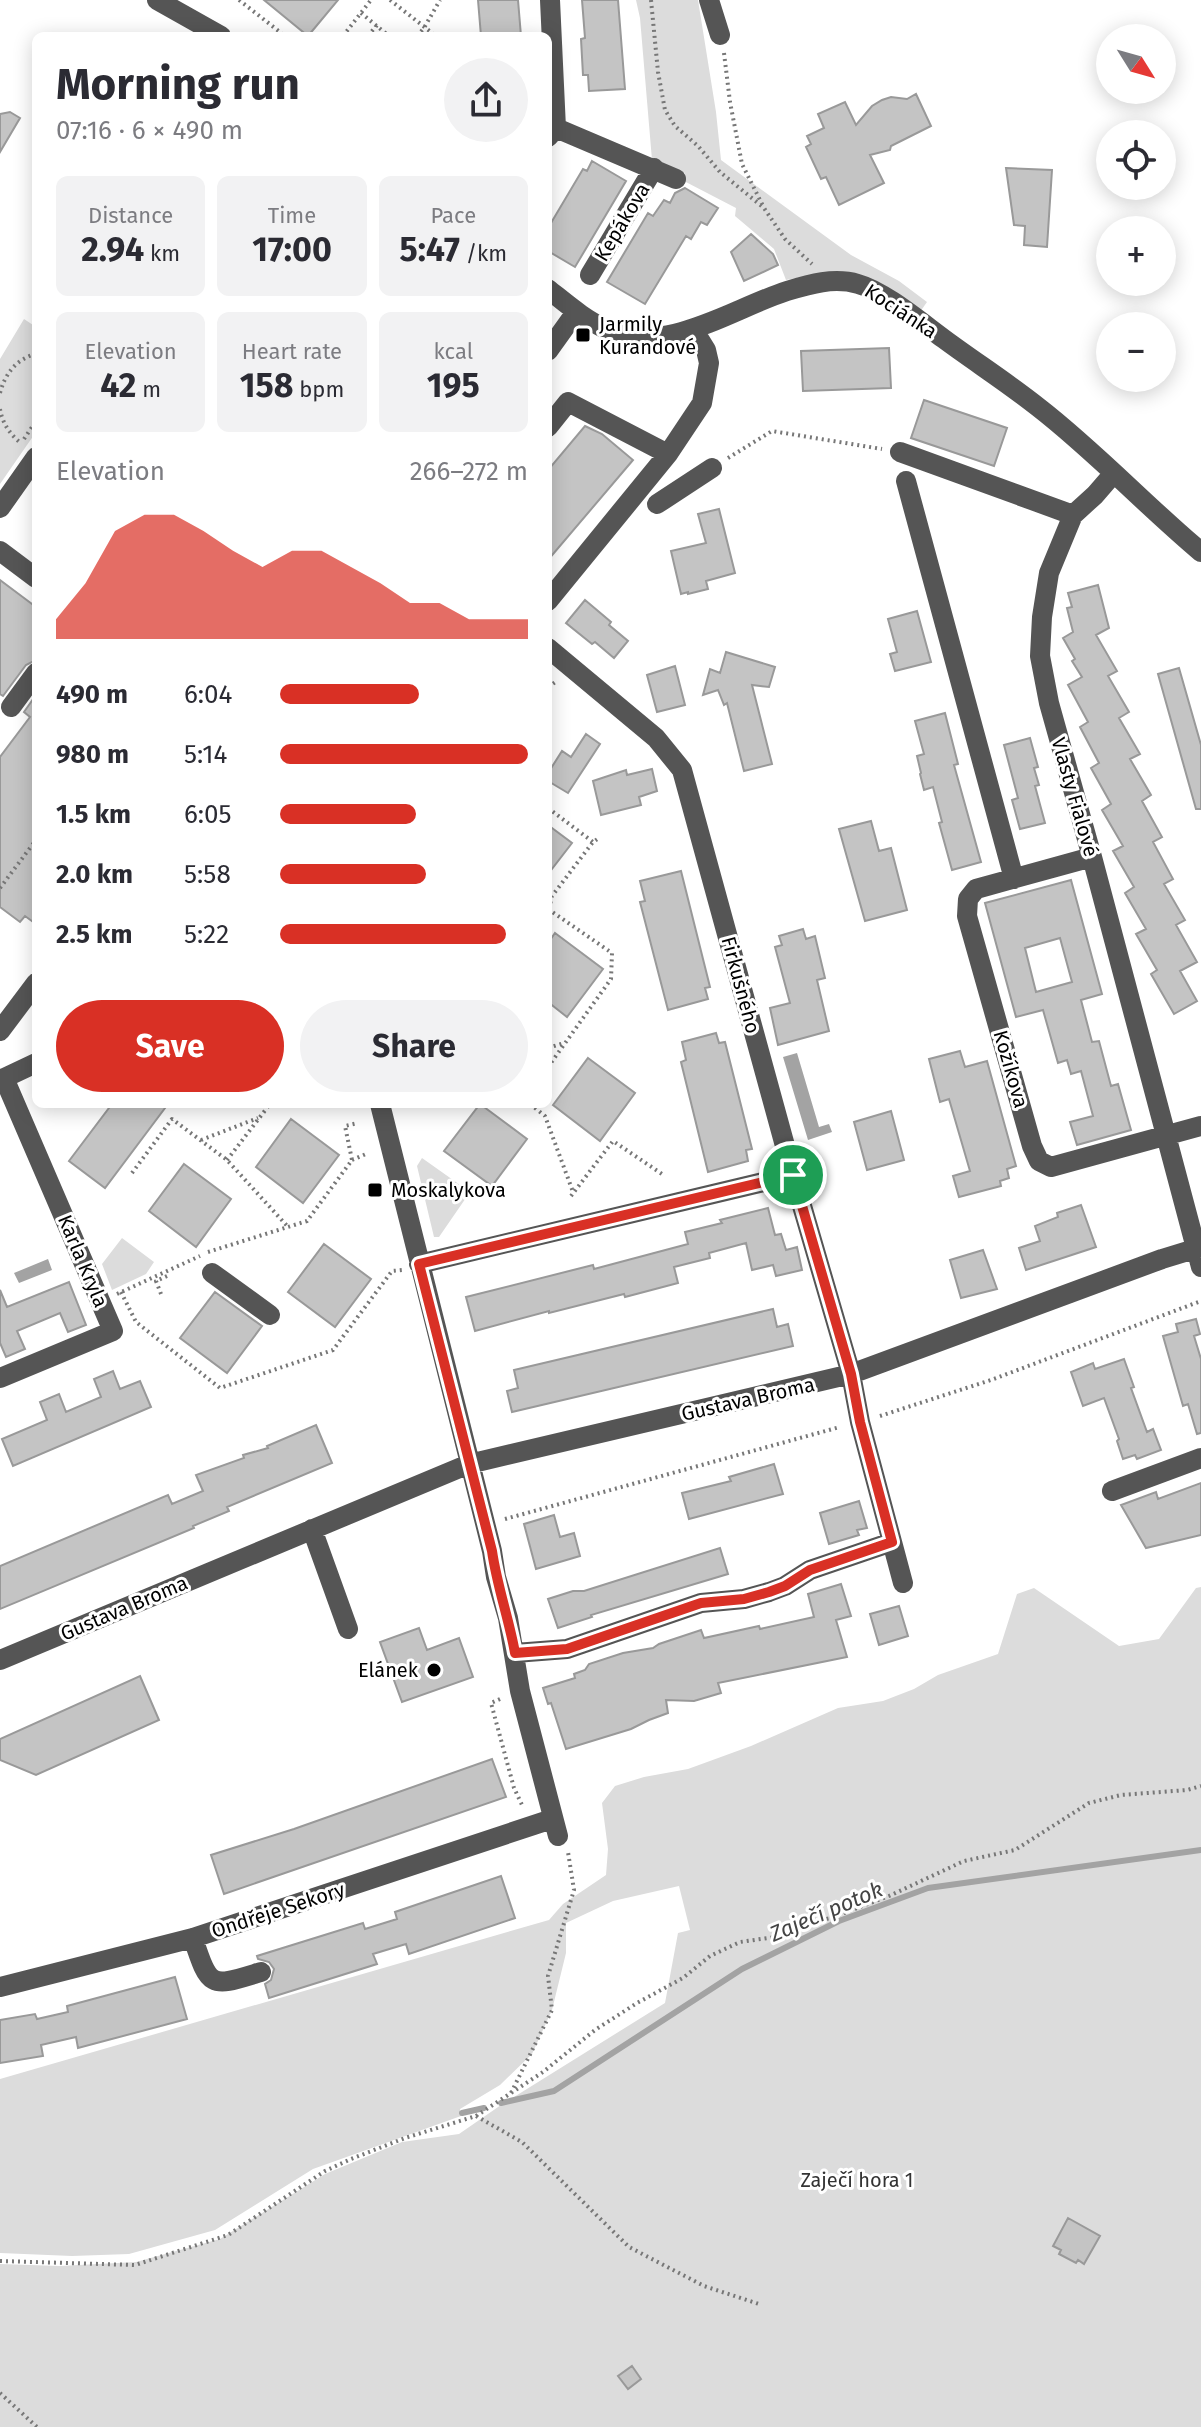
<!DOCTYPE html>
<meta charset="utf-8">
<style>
:root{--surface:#fff;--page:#f2f2f3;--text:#2b2b33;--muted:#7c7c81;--accent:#d93025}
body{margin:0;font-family:"Fira Sans",sans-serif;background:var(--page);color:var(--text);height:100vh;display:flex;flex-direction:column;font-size:30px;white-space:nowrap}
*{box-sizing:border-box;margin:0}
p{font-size:26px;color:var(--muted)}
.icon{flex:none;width:44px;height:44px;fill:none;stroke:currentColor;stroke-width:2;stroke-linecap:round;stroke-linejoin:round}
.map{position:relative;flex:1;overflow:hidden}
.sheet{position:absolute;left:32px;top:32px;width:520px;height:1076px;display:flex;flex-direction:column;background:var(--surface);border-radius:12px;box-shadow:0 4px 20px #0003}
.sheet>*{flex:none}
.needle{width:52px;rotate:127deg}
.tools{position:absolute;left:1096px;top:24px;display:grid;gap:16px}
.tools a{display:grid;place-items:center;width:80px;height:80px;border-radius:50%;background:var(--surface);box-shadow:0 4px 20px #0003;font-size:40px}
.pin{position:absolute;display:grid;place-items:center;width:68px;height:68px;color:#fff;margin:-34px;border:4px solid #fff;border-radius:50%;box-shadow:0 2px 8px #0007}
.round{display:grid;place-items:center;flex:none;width:84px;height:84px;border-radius:42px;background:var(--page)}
.summary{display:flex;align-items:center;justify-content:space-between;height:136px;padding:0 24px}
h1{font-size:44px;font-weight:700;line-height:60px}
.stats{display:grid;grid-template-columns:repeat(3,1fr);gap:12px;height:136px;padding:8px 24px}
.stats div{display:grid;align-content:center;border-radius:12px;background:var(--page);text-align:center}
.stats b{font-size:34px;font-weight:700}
.stats small{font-size:22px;font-weight:400}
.stats p{font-size:22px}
.chart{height:224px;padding:16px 24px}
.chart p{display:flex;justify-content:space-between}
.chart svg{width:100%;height:144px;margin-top:8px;fill:var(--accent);opacity:.7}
.primary-button{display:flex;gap:16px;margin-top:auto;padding:16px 24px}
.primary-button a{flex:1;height:92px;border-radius:48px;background:var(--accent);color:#fff;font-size:32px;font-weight:700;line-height:92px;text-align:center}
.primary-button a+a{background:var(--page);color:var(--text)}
ul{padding:0 24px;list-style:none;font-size:26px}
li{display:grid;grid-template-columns:128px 96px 1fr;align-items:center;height:60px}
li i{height:20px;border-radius:10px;background:var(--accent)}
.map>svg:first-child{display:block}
</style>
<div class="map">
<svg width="1201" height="2427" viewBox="0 0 1201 2427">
<rect width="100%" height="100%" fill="#fff"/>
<!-- green -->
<path fill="#dcdcdc" d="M636,0H698L716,112L721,160L851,255L899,281L927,302L920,312L807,276L786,280L774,249L735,216L736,208L682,180L685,173L652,160L640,18Z
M24,319L36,327V432L0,484V359Z
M422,1158L470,1192L439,1237H434L417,1166Z
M122,1238L154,1262L146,1274L112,1290L102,1264Z
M1201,1587V2427H0V2264L60,2266L136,2262L220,2239L325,2174L402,2142L459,2134L501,2105L665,2003L678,1933L690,1930L679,1886L613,1901L566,1923V1953L552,2010L532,2054L500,2085L460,2109L461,2116L313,2169L215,2230L129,2254L72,2256L0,2253V2079L549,1920L563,1904L606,1875L608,1849L602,1803L615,1786L644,1777L688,1769L751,1746L838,1708L883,1701L914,1689L938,1675L998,1654L1017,1594L1034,1588L1119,1646L1159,1639L1196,1588Z"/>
<!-- water -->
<path fill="#a3a3a3" d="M797,1053L819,1127L829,1124L832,1132L808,1140L783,1057Z
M48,1259L52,1270L19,1283L14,1273Z"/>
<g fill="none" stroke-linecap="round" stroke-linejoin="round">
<!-- stream -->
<path stroke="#a3a3a3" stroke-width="6" d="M501,2103L554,2091L742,1969L839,1921L928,1888L1201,1850
M462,2113L484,2108"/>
</g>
<!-- building -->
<path fill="#c4c4c4" stroke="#999" stroke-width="2" fill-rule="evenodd" d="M264,0H338L308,36Z
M478,0H518L521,36H481Z
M582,0H618L625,89L589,91L588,75H583L581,39L585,38Z
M916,94L931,126L891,146L890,150L870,155L884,183L839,205L826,177L821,179L806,147L811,144L807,136L824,128L818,114L845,102L856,125L872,106L882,100L891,97L907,99Z
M10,112L20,118L0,152V114Z
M592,161L626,181L575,267L548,251V228L583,169L587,171Z
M1006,168L1052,170L1047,247L1024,245L1025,226L1014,225Z
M685,188L718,208L707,225L701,222L691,239L686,236L645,304L607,282L648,213L653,216L664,200L670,203L675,193Z
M751,234L773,254L778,265L744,281L731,252Z
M889,348L891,388L803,391L801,351Z
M924,400L1007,428L994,466L911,438Z
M585,426L602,434L633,460L548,560V470Z
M719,509L735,573L706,581L708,589L688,594V592L681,594L671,551L706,543L698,514Z
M0,580L36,607V660L26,665L3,696L0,694Z
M1098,585L1109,628L1096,635L1117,671L1108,676L1129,712L1119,718L1140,754L1130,759L1151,795L1142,801L1162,837L1153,842L1173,879L1164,884L1185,920L1176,925L1197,962L1180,971L1197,1001L1174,1014L1151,974L1157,970L1136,934L1146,929L1125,893L1134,887L1113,851L1123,846L1102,810L1111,804L1091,768L1099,763L1080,727L1088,722L1068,685L1082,677L1072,661L1075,659L1063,638L1073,632L1067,608L1072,607L1068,593Z
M585,600L611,622L609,625L628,641L614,658L595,642L592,644L566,623Z
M917,611L931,662L895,671L890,654L897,652L888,619Z
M726,652L775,667L769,687L752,685L772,764L744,771L727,703L724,705L718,690L703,695L710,669L720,673Z
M675,666L685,705L657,712L647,675Z
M1179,668L1201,745V809H1196L1158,674Z
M36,695V924L25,916L20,922L0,907V757L30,717L24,712Z
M945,713L958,764L954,765L981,862L952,870L939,823L942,822L933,787L924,790L920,774L921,773L917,756L924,754L915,721Z
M586,734L600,744L568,793L548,781V773L562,751L571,757Z
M1030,738L1038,767L1034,768L1039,785L1035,786L1045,823L1020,829L1012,800L1018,798L1004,745Z
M652,769L657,791L639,797L641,805L601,815L593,781L626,770L627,775Z
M871,821L879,851L891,848L907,910L865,921L839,829Z
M548,825L572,843L548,874Z
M681,871L710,987L705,988L708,999L668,1010L640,902L645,901L640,881Z
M1071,880L1102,994L1081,1000L1092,1042L1099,1041L1111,1086L1118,1084L1131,1130L1077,1145L1070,1122L1093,1116L1081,1071L1071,1074L1067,1060L1058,1063L1043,1010L1016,1017L985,903ZM1060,938L1072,982L1036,992L1025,948Z
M803,929L806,939L815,936L825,978L817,980L829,1031L778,1045L770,1008L790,1003L775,947L782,945L779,936Z
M555,933L603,969L567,1017L548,1002V943Z
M716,1033L719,1043L725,1042L752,1149L746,1150L748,1161L708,1172L681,1062L686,1060L682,1042Z
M960,1051L965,1067L987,1061L1016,1166L1007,1169L1009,1178L1000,1181L1001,1186L959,1197L953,1176L970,1171L949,1099L940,1102L929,1059Z
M588,1058L635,1093L600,1141L553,1105Z
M112,1104H168L105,1188L69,1161Z
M480,1104L527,1139L492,1186L444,1151Z
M891,1111L904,1160L867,1170L854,1122Z
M291,1119L339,1155L303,1203L256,1167Z
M184,1164L231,1199L196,1247L149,1211Z
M1081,1205L1096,1247L1026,1270L1019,1248L1040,1241L1035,1226L1058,1217L1057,1213Z
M768,1208L775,1235L781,1234L786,1250L797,1247L802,1270L776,1276L773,1265L752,1270L746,1243L709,1253L710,1258L674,1267L678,1283L625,1297L624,1294L549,1313V1311L475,1331L466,1297L593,1265L594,1269L688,1244L685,1232L722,1223L720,1220Z
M324,1244L371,1279L335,1327L288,1292Z
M983,1250L997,1289L961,1298L950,1260Z
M69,1282L86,1325L68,1332L60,1313L17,1331L25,1349L6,1357L0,1343V1290L7,1307Z
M215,1292L262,1326L227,1373L180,1338Z
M773,1309L777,1327L788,1324L793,1346L512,1412L507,1391L518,1388L514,1370Z
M1196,1319L1200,1334L1194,1336L1201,1359V1433L1197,1434L1188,1404L1183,1406L1163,1336L1178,1332L1176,1324Z
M1124,1359L1134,1387L1131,1388L1147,1432L1153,1429L1161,1450L1137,1459L1135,1455L1123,1459L1117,1441L1119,1439L1104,1398L1083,1406L1071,1372L1093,1363L1095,1369Z
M113,1371L120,1389L140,1381L151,1407L13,1466L2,1439L47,1420L40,1402L59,1394L66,1412L101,1397L94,1379Z
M316,1425L332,1463L227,1507L229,1511L193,1526L194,1528L0,1609V1566L168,1495L172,1504L203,1491L196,1475L244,1458L243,1455L268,1448L267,1446Z
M774,1464L783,1494L689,1519L682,1493L731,1481L729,1477Z
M1201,1483V1535L1146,1548L1121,1505L1156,1492L1158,1499Z
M859,1501L867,1528L857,1530L859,1535L829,1544L820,1513Z
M554,1515L560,1537L574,1533L580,1556L536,1569L524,1524Z
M720,1548L728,1574L591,1615L592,1617L558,1628L548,1599L573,1591H584Z
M841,1584L851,1616L836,1620L847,1657L718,1683L721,1693L694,1701L666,1700L668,1713L649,1720L631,1729L566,1749L551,1703L548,1704L543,1688L575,1678L574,1674L585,1670L589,1664L623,1653L653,1648L659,1644L701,1630L704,1638L759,1626L760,1629L814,1617L808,1594Z
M899,1606L908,1636L879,1645L870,1614Z
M419,1628L427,1650L459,1638L473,1677L402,1702L380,1642Z
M140,1676L159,1720L36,1775L0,1760V1739Z
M492,1759L506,1797L224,1894L211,1855L294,1829Z
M501,1876L515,1918L409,1954L406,1944L373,1954L377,1964L269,1998L265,1984L271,1980L274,1969L269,1962L258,1959L257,1956L363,1923L365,1929L397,1919L395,1912Z
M175,1977L187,2019L78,2048L76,2037L41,2045L43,2056L0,2063V2020L35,2014L37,2019L68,2012L67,2006Z
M1068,2218L1100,2236L1084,2264L1078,2260L1076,2263L1059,2254L1061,2250L1053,2246Z
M632,2366L641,2379L628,2389L618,2376Z"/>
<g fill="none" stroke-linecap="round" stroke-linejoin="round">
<!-- path -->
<path stroke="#777" stroke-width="4" stroke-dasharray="2 4" stroke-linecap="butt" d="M239,0L285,36
M390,0L436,36
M651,0L658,72L665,110L675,126L698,146L720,172L764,208L785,239L812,264
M361,13L389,36
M343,36L371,0
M368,36L377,25
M417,36L424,28L440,0
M724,53L730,102L742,164L763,206
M0,393C5,374 16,359 36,354
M0,409C2,422 10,435 21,443
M24,439L36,421
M728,458L772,431L882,449
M548,687L557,681
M548,808L593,842
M0,888L36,840
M548,909L612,953L611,979L548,1067
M549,909L552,896L593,842L599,838
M548,1048L564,1043
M530,1104L545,1116L573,1192
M201,1140L258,1118
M227,1160L270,1104
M352,1160L366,1154
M132,1173L172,1119L227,1160L289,1228
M571,1196L613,1141L662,1174
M208,1252L307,1221L352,1160L345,1126L358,1123
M121,1292L136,1322L220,1388L333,1350L392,1271L402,1270
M117,1294L200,1256
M161,1294L156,1281L167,1276L165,1273
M880,1416L991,1380L1201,1301
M505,1519L840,1427
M500,1699L491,1703L514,1788L523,1807
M511,2093L552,2010L548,1976L574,1890L568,1852
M476,2116L543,2072L595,2030L637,2003L683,1978L710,1956L740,1942L775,1937L795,1925L831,1918L889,1896L964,1861L1015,1850L1089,1803L1121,1795L1187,1790L1201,1786
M0,2261L135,2265L228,2235L325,2171L351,2159L405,2138L476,2116L522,2142L629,2247L704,2286L759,2304
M0,2393L37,2427"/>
<!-- minor -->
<path stroke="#555" stroke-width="20" d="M157,0L221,36
M709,0L720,35
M556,128L676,179
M548,137L556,128L550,0
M590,275L654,168
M548,289C567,304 585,320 608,330C668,355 731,309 787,291C810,284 834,277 858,284C884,291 922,323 944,339C975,362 1008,383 1038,407C1095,451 1145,505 1201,552
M548,351L576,312
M548,427L568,402L668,454
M900,452L1073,515
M1114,473L1095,495L1073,515L1049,573L1042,617L1040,656L1049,703L1092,857L1201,1267
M906,481L1014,879
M657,504L712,468
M0,508L36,457
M0,551L36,578
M548,601L668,454L702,403L709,363L706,350L693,329
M548,648L656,738L682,770L793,1175L851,1374L860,1422L903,1583
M11,707L36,673
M1092,857L976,889L968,899L967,916L1032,1146L1039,1161L1051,1167L1201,1126
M0,1031L36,983
M0,1080L36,1063
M380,1104L492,1551L496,1577L508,1618L520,1691L558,1836
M419,1264L793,1175
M212,1273L270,1315
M0,1378L113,1331L4,1078
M1112,1491L1201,1458
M312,1529L348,1629
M515,1653L567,1649L701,1603L744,1599L769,1592L785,1586L810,1570L892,1542
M0,1660L469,1464L851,1374L1162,1259L1201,1247
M193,1938C210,1990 211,1987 261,1972
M0,1987L193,1938L552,1819"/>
</g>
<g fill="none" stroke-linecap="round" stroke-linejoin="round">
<!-- route casing -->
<g stroke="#fff" stroke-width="16">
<path id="route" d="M793,1175L851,1374L860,1422L892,1542L810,1570L785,1586L769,1592L744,1599L701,1603L567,1649L515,1653C509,1619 497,1586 492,1551L419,1264Z"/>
</g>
<!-- route -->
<use href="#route" stroke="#d93025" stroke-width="10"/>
</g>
<!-- markers -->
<g fill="#000" stroke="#fff" stroke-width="3">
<rect x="575" y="327" width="16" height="16" rx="4"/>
<rect x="367" y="1182" width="16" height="16" rx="4"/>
<circle cx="434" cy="1670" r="8"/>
</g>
<g text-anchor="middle" stroke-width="6" stroke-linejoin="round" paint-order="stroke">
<!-- street labels -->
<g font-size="20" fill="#000" stroke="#fff">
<text transform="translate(622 222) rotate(-59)" y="7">Kepákova</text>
<text transform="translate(901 311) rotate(33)" y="7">Kociánka</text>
<text transform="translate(1075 797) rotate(74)" y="7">Vlasty Fialové</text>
<text transform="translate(741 985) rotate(75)" y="7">Firkušného</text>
<text transform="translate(1011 1069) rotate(74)" y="7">Kožíkova</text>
<text transform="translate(83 1261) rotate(67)" y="7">Karla Kryla</text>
<text transform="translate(748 1399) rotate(-13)" y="7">Gustava Broma</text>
<text transform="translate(124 1608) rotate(-23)" y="7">Gustava Broma</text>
<text transform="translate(278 1910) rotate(-18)" y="7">Ondřeje Sekory</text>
</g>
<!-- poi labels -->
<g font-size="20" fill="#000" stroke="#fff" text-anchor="start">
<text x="599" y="331">Jarmily<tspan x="599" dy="23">Kurandové</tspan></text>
<text x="391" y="1197">Moskalykova</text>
<text x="418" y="1677" text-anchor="end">Elánek</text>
</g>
<!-- park labels -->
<g font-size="20" fill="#333" stroke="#fff">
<text x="857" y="2187">Zaječí hora 1</text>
</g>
<!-- water labels -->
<g font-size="22" font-style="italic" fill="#444" stroke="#fff">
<text transform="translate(826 1911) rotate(-23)" y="8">Zaječí potok</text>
</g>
</g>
</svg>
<div class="tools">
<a><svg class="needle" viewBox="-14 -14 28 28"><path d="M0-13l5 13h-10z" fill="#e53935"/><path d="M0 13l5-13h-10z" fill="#7c7c81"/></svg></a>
<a><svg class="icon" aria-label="locate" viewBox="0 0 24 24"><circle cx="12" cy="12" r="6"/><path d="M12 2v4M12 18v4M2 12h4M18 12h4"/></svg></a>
<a>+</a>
<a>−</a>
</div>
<div class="pin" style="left:793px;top:1175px;background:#1e9e55"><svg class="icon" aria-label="arrive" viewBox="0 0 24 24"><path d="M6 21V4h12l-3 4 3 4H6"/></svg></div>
<section class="sheet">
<div class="summary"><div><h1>Morning run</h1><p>07:16 · 6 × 490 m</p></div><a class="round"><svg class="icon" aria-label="share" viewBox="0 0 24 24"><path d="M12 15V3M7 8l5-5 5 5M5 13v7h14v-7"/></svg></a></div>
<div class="stats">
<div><p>Distance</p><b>2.94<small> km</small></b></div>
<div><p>Time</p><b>17:00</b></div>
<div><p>Pace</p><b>5:47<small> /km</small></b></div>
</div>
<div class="stats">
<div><p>Elevation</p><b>42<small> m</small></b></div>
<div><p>Heart rate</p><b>158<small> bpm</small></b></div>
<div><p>kcal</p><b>195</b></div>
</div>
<div class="chart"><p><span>Elevation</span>266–272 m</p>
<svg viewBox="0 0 160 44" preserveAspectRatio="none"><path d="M0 44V38L10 27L20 11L30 6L40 6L50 11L60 17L70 22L80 17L90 17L100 22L110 27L120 33L130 33L140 38L150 38L160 38V44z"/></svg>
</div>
<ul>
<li><b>490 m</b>6:04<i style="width:56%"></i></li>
<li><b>980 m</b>5:14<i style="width:100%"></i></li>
<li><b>1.5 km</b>6:05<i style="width:55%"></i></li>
<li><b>2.0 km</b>5:58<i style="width:59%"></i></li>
<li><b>2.5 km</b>5:22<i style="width:91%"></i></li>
</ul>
<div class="primary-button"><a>Save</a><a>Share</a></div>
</section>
</div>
